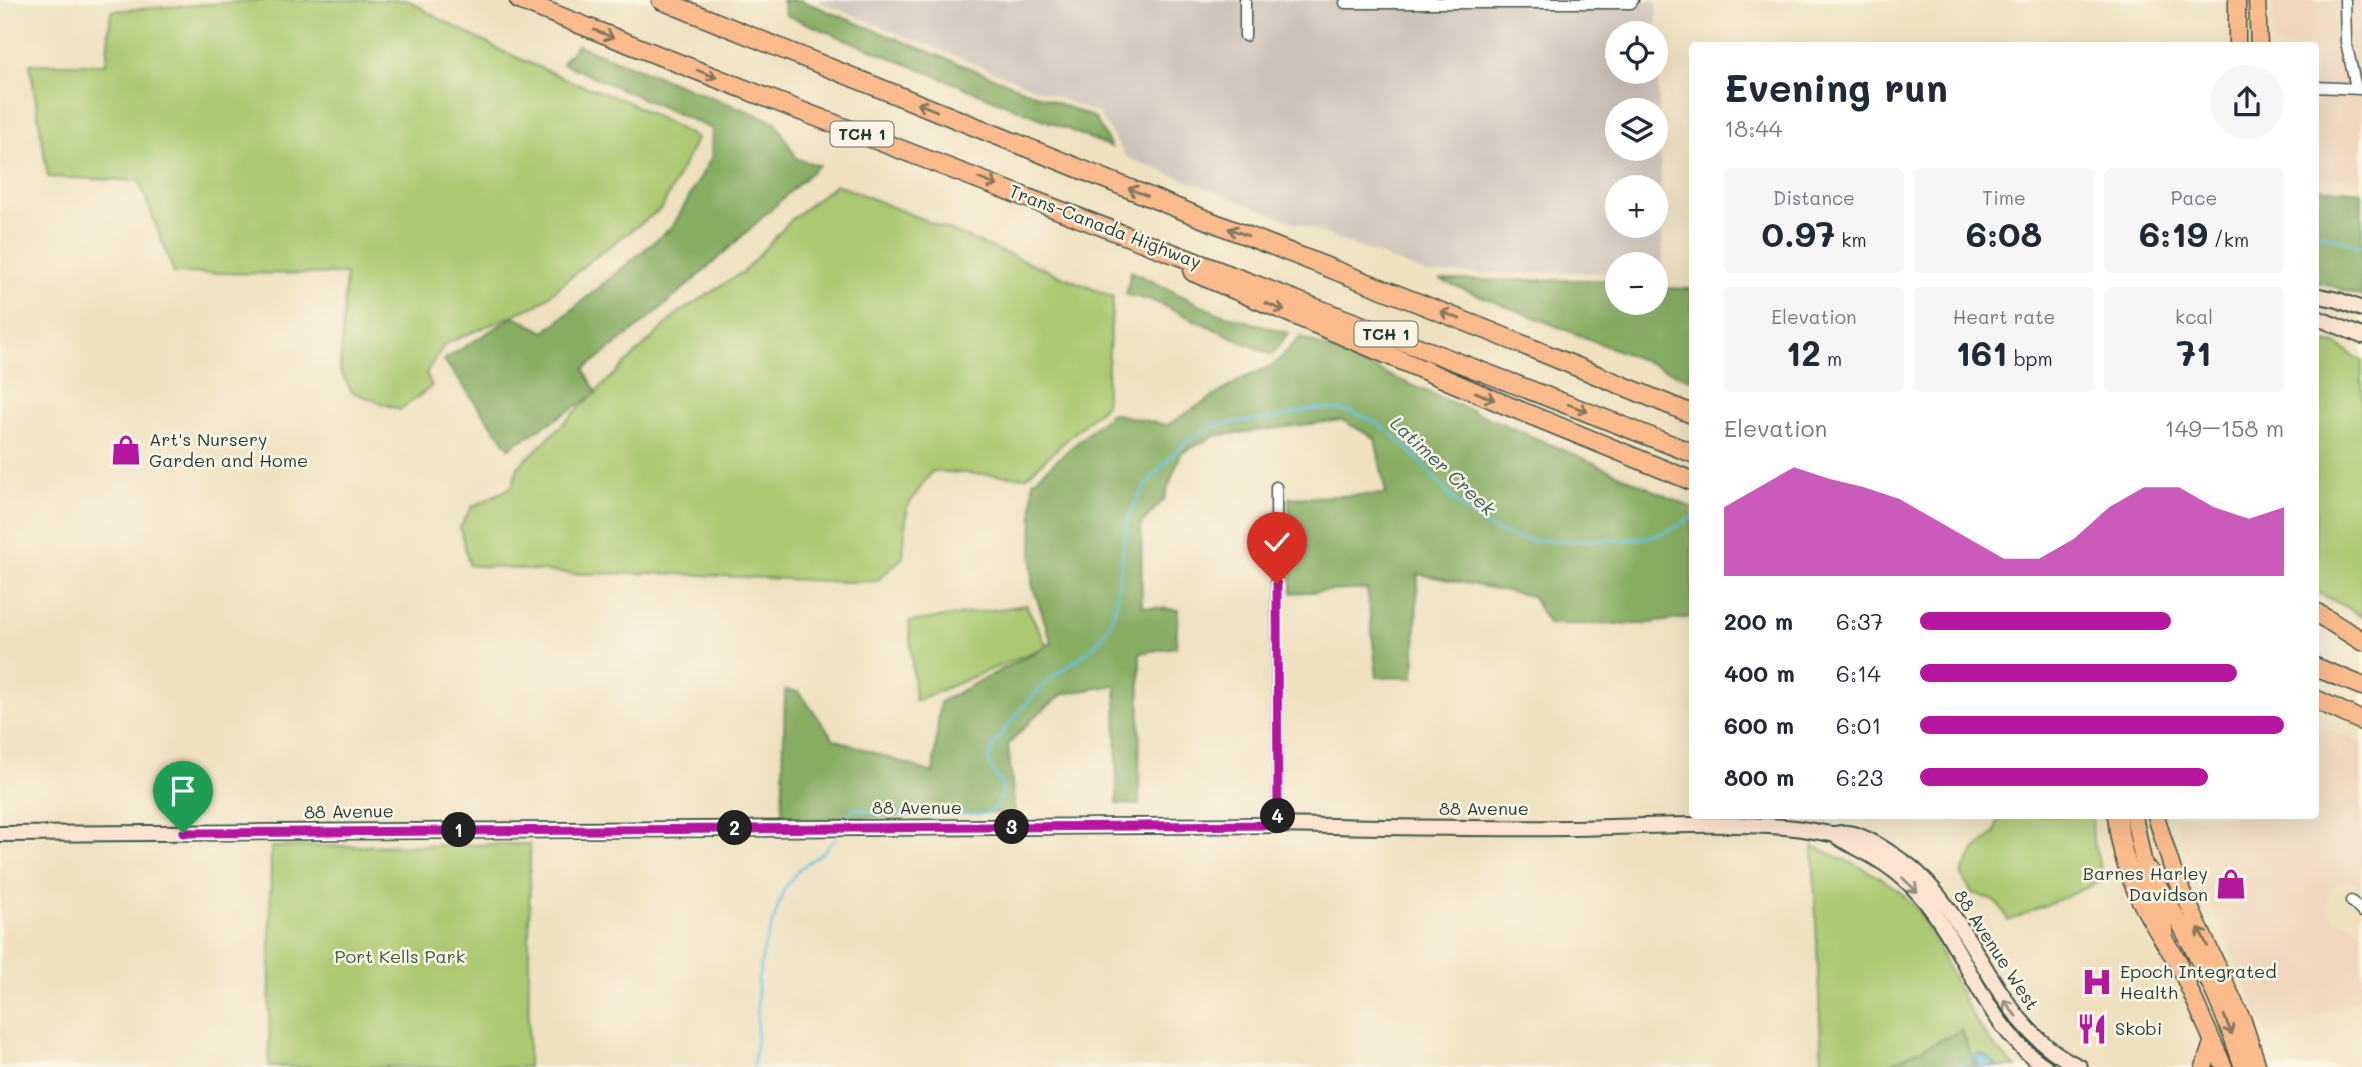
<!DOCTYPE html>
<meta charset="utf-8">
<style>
:root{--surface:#fff;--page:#f6f6f7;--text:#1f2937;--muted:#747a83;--accent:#b5179e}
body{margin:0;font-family:Mali,sans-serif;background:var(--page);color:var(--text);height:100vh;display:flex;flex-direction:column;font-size:26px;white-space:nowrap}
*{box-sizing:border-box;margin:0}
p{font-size:23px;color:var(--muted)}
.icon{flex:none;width:38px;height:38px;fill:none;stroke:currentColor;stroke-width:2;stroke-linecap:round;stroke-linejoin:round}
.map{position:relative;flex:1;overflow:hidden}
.panel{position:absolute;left:1689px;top:42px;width:630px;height:777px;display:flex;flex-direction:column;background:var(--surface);border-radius:7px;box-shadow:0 7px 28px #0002}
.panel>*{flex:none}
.fabs{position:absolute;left:1605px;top:21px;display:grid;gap:14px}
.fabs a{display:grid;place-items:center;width:63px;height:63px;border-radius:50%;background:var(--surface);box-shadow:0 7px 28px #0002;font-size:35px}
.pin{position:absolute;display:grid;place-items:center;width:60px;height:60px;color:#fff;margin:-72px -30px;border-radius:50% 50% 50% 0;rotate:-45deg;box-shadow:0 0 7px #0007}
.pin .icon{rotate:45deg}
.km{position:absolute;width:35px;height:35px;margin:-18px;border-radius:50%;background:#222;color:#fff;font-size:19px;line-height:35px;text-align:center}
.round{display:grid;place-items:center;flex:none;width:74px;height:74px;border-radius:37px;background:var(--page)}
.overview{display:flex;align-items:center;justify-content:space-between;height:119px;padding:0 35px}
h1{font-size:38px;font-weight:800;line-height:52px}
.figures{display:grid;grid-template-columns:repeat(3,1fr);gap:10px;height:119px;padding:7px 35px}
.figures div{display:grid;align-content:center;border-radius:7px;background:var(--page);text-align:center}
.figures b{font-size:35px;font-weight:800}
.figures small{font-size:19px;font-weight:400}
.figures p{font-size:19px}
.chart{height:196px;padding:14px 35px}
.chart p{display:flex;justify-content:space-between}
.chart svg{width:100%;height:126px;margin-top:7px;fill:var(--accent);opacity:.7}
ul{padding:0 35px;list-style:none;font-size:23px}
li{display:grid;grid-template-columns:112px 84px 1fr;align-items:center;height:52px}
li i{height:18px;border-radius:9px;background:var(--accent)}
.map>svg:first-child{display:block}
</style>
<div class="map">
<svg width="2362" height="1067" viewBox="0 0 2362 1067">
<rect width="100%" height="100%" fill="#fcf5e5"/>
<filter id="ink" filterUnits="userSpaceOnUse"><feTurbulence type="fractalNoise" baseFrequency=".0143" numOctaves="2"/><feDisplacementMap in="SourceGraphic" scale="14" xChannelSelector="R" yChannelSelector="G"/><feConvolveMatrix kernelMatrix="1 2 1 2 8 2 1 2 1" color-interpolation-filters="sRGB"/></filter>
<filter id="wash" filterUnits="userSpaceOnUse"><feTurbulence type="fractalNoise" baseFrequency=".00686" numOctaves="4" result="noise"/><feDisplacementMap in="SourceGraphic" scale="28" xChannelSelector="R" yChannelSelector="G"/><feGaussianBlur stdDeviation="1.57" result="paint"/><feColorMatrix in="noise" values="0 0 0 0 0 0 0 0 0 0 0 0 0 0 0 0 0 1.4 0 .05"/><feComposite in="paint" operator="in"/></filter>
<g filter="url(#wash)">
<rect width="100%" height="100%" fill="#efe1c0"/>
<!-- built -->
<path fill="#efd6bc" d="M2273,0H2362V183L2343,178L2315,177V46L2273,45Z
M2315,723L2362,743V885L2355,881H2341L2330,889L2327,903L2331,916L2337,920L2354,924L2362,933V994L2358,998L2269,1038L2178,830L2177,816H2315Z"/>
<!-- industrial -->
<path fill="#cdc2b9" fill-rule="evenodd" d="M815,0H1656L1663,271H1656V264H1617V272L1428,274L1126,157L1099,114ZM1617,33H1656V72H1617ZM1617,110H1656V149H1617ZM1617,187H1656V226H1617Z"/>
<!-- green -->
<path fill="#aac971" stroke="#648352" stroke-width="2" d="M266,0H408L440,19L500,50L568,80L626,101L697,138L662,208L591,260L539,304L445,344L426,373L432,386L400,410L352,392L340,371L346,274L174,273L139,181L48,177L30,64H106L111,11Z
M836,184L1113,297L1105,405L1026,477L932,471L907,507L903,557L877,581L846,582L656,573L578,574L469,565L460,527L472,507L512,487L518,467L677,314L744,271L793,218Z
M2315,341L2336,344L2362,361V616L2315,591Z
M1026,605L1047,646L915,701L909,622Z
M1999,816H2092L2093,842L2105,880L2008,921C2003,903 1989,898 1972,893L1961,874L1975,851L1995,833Z
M530,844L528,1067H269L271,847Z
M1813,846C1847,861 1883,874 1910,901C1919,909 1924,923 1930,933C1958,981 1969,1029 2016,1067H1997L1994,1063H1975L1979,1067H1975L1962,1030L1883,1067H1822Z"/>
<!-- forest -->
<path fill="#87ad63" stroke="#53754c" stroke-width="2" d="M782,0H800L1095,118L1111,147L786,15Z
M577,45L776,122L797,159L819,165C743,235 668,308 584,369L597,393L509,448L444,360L514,316L545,332L673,226L711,158L712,129L562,63Z
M2315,188L2362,192V297L2324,283L2315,282Z
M1131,271L1215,312L1288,333L1272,355L1151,300L1126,295Z
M1440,280H1617V303H1656V280H1659V288L1692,289V380Z
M1300,337L1601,466L1692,508V617L1644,624H1548L1532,596L1418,574L1414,678L1377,677L1367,589L1292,593L1289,498L1386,494L1375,438L1342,420L1215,436L1181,453L1164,499L1141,524L1142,606L1178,610L1176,647L1140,653L1139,805L1117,804L1116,685L1063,694L1033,718L1008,745L1015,812L800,820L782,818L785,690L799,692L834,739L933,773L940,702L1052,643L1032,584L1033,481L1111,413L1167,425L1242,379L1275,364Z
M1962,1030L1975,1067H1883Z"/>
<!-- water -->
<path fill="#61c0e0" stroke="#407e8a" stroke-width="2" d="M1979,1053L1987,1057L1997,1067H1979L1975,1058Z"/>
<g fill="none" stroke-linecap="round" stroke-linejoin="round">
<!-- stream -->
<path stroke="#61c0e0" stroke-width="2.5" d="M2315,232L2362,246
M844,818L855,808L892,815L984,814C990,812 992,810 996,805C1018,781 982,775 990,754C997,734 1040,686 1058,673C1083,655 1103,645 1114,613C1117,605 1117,595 1118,587C1121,566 1123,545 1127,524C1133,493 1183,437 1212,427C1231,420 1260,421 1280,417C1292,415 1304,410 1316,409C1401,404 1425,486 1484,525C1516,546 1556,540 1592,540C1634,540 1656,542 1692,517
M753,1067L757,1038L758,979L764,948L784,889L799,869L822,853L835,839
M1961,1067L1973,1056"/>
</g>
</g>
<g filter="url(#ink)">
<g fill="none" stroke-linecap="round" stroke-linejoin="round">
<!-- minor casing -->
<g stroke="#3e5649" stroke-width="13">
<path id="minor" d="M2345,0L2346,42L2356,88
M1345,3H1631L1633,0
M1245,36V0
M2315,87L2361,89
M1276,487L1278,825
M2351,901L2362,912"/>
</g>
<!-- secondary casing -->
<g stroke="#3e5649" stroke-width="18">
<path id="secondary" d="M2315,295L2338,300L2362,309
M2315,317L2362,336
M0,834L1278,825C1375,827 1472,829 1568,828C1640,827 1713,822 1785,827C1801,828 1816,832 1832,834C1837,834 1843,832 1848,833C1868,836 1892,854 1908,865C1921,874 1931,887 1941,899C1987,958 2008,1034 2080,1067
M1833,834C1845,843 1857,847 1870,855C1888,865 1906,879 1920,895C1967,949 1984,1027 2046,1067"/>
</g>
<!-- primary casing -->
<g stroke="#3e5649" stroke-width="19">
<path id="primary" d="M2237,0V46
M2257,0L2259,46
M2134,816L2148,885L2165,931
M2156,816L2173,871L2243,1021L2258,1067
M2149,870C2187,932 2220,998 2243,1067
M2173,952L2224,1067
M2204,1067L2212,1043"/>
</g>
<!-- motorway casing -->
<g stroke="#3e5649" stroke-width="21">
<path id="motorway" d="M519,0C908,156 1302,300 1692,453
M661,0L1202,218L1487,330L1692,414
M1193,272L1506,405L1692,481
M2315,612L2362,641
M2315,667L2362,686
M2315,699L2362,721
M2117,816C2122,874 2146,914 2178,962"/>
</g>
<!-- minor -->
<use href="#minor" stroke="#fff" stroke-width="10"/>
<!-- secondary -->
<use href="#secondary" stroke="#fde4d1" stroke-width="14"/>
<!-- primary -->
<use href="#primary" stroke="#fbbb8c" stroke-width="16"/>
<!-- motorway -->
<use href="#motorway" stroke="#fbbb8c" stroke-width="18"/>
</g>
<!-- one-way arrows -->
<defs><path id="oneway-shaft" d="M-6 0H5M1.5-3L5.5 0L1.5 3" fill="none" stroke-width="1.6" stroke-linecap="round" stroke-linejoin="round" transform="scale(1.75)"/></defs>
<g stroke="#82765c">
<use href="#oneway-shaft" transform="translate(604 34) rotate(22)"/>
<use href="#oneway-shaft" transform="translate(707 74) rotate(21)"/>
<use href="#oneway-shaft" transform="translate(927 107) rotate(-158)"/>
<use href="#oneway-shaft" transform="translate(988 182) rotate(21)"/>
<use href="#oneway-shaft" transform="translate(1138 192) rotate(-158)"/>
<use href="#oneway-shaft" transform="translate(1238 232) rotate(-159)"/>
<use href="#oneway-shaft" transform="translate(1275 307) rotate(23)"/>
<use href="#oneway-shaft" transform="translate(1450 315) rotate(-159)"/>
<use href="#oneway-shaft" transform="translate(1485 396) rotate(23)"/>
<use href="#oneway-shaft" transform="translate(1578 408) rotate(21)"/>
<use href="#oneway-shaft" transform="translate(2203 937) rotate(-116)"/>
<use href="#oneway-shaft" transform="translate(2228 1025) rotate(68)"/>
</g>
<g stroke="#8e9082">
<use href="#oneway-shaft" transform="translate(1910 885) rotate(44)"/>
<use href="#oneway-shaft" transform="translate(2010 1008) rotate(-126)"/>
</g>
</g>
<g fill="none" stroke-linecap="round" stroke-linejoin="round" filter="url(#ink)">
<!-- route casing -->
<g stroke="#fff" stroke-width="14">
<path id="route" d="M183,833L1278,825L1277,584"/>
</g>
<!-- route -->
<use href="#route" stroke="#b5179e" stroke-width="9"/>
</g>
<!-- icons -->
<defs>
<g id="shop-bare" transform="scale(2.415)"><path d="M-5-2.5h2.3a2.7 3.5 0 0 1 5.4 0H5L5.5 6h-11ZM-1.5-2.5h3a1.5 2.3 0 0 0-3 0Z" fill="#b5179e" stroke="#fcf5e5" stroke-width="2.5" paint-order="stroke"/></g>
<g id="hospital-bare" transform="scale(2.415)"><path d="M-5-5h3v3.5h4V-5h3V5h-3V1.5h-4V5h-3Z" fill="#b5179e" stroke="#fcf5e5" stroke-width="2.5" paint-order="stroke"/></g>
<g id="restaurant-bare" transform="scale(2.415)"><path d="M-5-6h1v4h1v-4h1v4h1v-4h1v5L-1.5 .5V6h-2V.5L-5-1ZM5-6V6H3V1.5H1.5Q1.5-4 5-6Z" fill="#b5179e" stroke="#fcf5e5" stroke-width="2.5" paint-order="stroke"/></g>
</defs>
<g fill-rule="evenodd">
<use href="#shop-bare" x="126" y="450"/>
<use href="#shop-bare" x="2231" y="884"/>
<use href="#hospital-bare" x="2097" y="982"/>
<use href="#restaurant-bare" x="2092" y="1029"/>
</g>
<g text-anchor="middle" stroke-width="5" stroke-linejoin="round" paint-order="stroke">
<!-- shield labels -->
<g fill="#fcf5e5" stroke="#617469" stroke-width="2">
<rect x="830.5" y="121.5" width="63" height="25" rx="5"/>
<rect x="1354.5" y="321.5" width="63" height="25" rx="5"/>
</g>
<g font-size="16" font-weight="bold" fill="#1f3d34">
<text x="862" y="140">TCH 1</text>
<text x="1386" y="340">TCH 1</text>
</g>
<!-- street labels -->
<g font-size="18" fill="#1f3d34" stroke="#fcf5e5">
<text transform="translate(1105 227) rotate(21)" y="6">Trans-Canada Highway</text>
<text x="917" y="814">88 Avenue</text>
<text x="1484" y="815">88 Avenue</text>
<text transform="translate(349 812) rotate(-1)" y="6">88 Avenue</text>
<text transform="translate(1996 950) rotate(57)" y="6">88 Avenue West</text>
</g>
<!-- poi labels -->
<g font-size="18" fill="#1f3d34" stroke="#fcf5e5" text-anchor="start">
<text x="149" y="446">Art's Nursery<tspan x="149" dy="21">Garden and Home</tspan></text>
<text x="2208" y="880" text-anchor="end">Barnes Harley<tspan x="2208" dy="21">Davidson</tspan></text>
<text x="2120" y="978">Epoch Integrated<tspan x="2120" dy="21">Health</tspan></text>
<text x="2115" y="1035">Skobi</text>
</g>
<!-- park labels -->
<g font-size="18" fill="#3b5940" stroke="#fcf5e5">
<text x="400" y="963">Port Kells Park</text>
</g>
<!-- water labels -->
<g font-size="19" font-style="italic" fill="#305e5f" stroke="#fcf5e5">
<text transform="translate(1443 466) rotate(43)" y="7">Latimer Creek</text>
</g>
</g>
</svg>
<div class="fabs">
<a><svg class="icon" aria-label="locate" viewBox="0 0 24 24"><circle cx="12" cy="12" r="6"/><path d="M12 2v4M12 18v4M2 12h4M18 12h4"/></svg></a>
<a><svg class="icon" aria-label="layers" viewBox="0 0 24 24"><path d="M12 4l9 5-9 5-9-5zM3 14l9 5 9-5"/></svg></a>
<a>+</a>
<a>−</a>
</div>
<div class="pin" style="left:183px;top:833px;background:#1e9e55"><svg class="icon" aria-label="arrive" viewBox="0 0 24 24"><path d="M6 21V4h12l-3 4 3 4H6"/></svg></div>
<div class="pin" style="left:1277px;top:584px;background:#d93025"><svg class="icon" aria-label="check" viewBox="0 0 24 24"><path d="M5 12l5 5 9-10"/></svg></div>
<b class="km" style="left:459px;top:830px">1</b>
<b class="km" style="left:735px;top:828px">2</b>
<b class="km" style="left:1012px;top:827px">3</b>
<b class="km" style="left:1278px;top:816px">4</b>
<section class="panel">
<div class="overview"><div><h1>Evening run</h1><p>18:44</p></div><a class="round"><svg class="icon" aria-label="share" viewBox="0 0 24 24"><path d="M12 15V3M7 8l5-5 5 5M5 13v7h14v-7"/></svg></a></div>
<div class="figures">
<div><p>Distance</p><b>0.97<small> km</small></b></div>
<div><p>Time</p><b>6:08</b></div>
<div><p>Pace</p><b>6:19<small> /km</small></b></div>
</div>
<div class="figures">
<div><p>Elevation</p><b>12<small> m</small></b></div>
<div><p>Heart rate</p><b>161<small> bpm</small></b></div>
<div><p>kcal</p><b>71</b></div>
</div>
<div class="chart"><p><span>Elevation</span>149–158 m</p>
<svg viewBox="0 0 160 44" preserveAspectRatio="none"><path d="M0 44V20L10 13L20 6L30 10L40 13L50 17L60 24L70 31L80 38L90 38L100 31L110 20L120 13L130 13L140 20L150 24L160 20V44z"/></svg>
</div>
<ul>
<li><b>200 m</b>6:37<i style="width:69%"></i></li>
<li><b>400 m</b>6:14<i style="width:87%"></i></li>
<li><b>600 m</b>6:01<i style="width:100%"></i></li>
<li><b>800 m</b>6:23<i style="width:79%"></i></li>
</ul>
</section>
</div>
